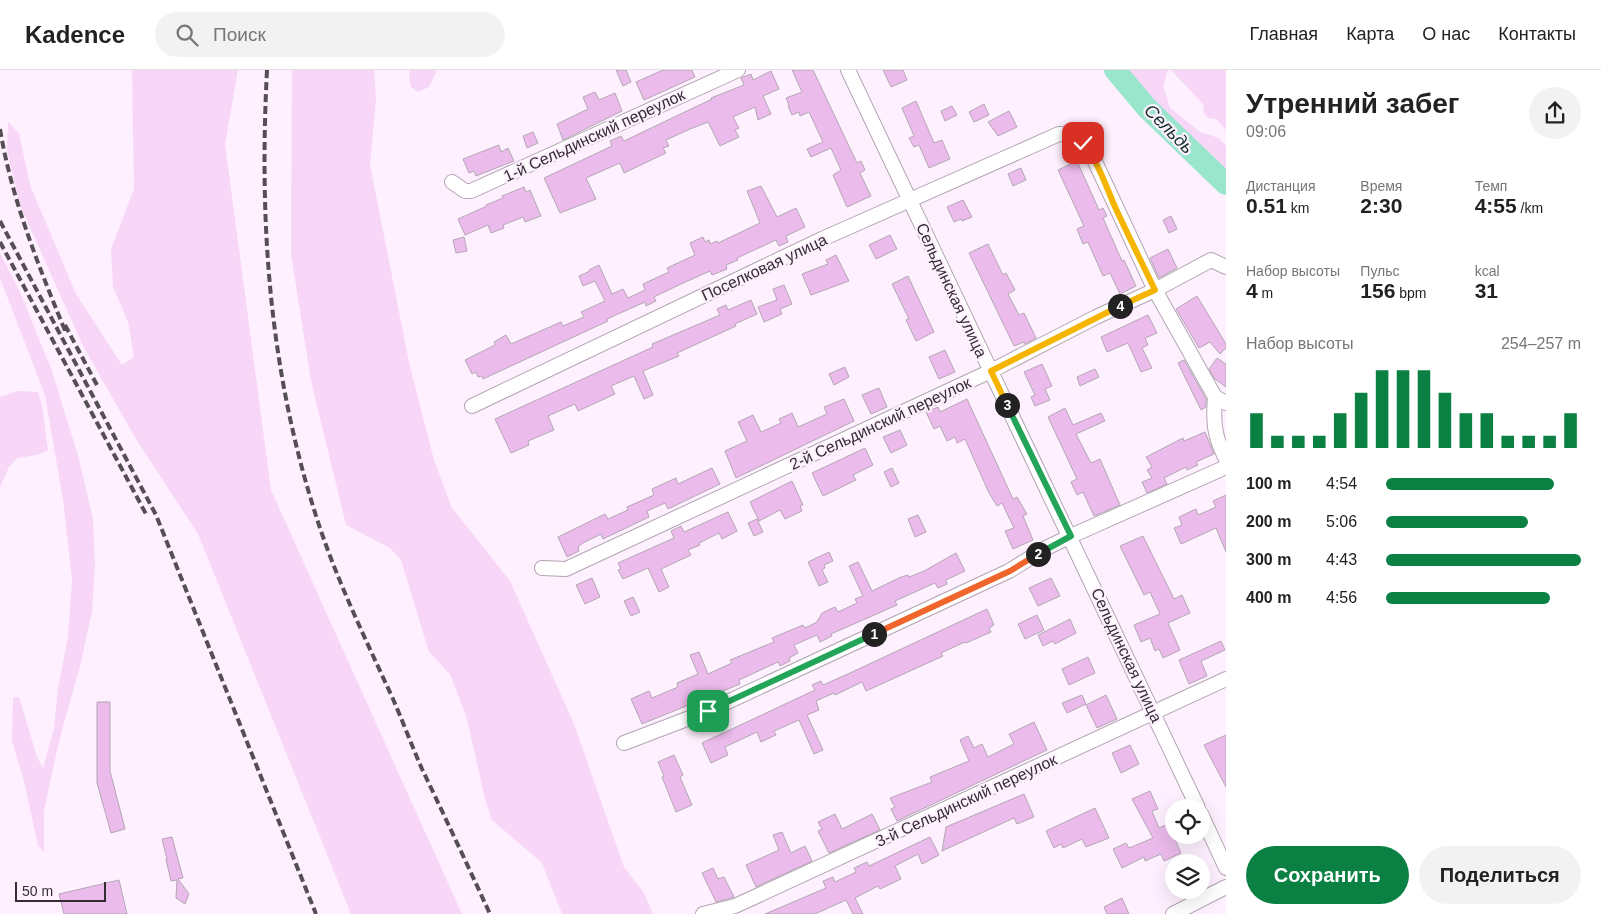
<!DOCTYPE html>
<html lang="ru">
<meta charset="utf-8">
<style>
:root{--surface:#fff;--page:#f2f2f2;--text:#222;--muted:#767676;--line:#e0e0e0;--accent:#0b8043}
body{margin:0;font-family:Helvetica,sans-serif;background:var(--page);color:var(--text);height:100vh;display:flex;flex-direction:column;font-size:19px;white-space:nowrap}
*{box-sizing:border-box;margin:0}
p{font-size:16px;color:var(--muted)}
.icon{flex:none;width:28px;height:28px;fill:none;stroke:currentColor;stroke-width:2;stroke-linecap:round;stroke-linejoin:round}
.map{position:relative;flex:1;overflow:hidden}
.panel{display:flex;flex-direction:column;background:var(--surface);width:375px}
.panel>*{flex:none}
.buttons{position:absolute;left:1165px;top:729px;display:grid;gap:10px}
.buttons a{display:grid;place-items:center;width:45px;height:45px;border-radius:50%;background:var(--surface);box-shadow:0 5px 20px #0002;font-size:25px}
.scale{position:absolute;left:15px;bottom:12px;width:91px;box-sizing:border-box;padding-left:5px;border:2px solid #342e34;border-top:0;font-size:14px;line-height:18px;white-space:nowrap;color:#342e34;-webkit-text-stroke:4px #fef0fe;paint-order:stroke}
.pin{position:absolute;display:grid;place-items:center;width:42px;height:42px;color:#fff;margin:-21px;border-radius:10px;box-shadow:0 2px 8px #0006}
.km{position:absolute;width:25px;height:25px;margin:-12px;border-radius:50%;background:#222;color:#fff;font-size:14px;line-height:25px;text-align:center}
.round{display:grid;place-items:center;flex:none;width:52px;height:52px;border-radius:26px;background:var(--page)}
.summary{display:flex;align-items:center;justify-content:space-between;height:85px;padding:0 20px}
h1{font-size:28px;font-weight:700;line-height:38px}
.stats{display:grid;grid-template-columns:repeat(3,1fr);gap:8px;height:85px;padding:5px 20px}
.stats div{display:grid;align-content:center}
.stats b{font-size:21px;font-weight:700}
.stats small{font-size:14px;font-weight:400}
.stats p{font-size:14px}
.chart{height:140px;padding:10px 20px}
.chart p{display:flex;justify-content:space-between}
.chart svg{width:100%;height:90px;margin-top:5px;stroke:var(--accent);stroke-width:6}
.button{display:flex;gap:10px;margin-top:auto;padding:10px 20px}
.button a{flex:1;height:58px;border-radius:30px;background:var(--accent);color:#fff;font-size:20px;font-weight:700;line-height:58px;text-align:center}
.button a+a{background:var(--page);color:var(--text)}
ul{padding:0 20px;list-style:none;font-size:16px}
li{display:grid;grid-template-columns:80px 60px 1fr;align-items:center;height:38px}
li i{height:12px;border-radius:6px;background:var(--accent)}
header{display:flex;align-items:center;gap:30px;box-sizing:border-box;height:70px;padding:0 25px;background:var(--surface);border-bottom:1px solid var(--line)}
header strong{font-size:24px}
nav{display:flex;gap:28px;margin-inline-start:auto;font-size:18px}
.search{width:350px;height:45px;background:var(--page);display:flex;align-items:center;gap:12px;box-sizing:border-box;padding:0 18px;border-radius:28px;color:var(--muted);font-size:19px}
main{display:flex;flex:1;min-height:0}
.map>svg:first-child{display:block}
</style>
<header>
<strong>Kadence</strong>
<div class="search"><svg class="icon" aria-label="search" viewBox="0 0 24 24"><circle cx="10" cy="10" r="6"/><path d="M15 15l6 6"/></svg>Поиск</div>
<nav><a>Главная</a><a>Карта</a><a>О нас</a><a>Контакты</a></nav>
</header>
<main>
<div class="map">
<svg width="1226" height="844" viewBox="0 0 1226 844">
<rect width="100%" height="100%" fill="#fef0fe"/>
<!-- green -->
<path fill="#f8d6f7" d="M132,0H238L225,74L271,420L462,844H351L198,464L136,369L83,276L20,135L7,80L8,52L19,63L30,115L76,224L122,295L134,287L128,252L113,217L111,179L134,119Z
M292,0H374L376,29L370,95L410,297L434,390L452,438L510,511L574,654L624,797L644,823L653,844H562L542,793L492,750L485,729L467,649L450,604L429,582L401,490L390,478L346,455L311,311L291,184Z
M410,0H437L429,17L418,22L411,17L409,8Z
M1115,0H1168L1163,16L1170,38L1200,62L1219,68L1226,76V112L1147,38Z
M1171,0H1226V60L1216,49L1208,48L1204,43L1203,34Z
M0,183L20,222L52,301L79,389L93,449L95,495L92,542L80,596L59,671L44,741V783L38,775L23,707L12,671L13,628L19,627L37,687L43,698L54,659L58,618L68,567L72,509L63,430L45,325L0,208Z
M17,321L38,322L42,335L48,380L37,385L17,388L9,397L0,417V327Z"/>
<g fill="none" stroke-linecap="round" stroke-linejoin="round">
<!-- river -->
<path stroke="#99e6cd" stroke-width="22" d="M1115,0L1147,38L1226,114"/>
</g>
<!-- building -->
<path fill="#ebbbeb" stroke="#b4a7b4" d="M616,0H626L631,12L623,16Z
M663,0H692L695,7L644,30L636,12Z
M792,0H813L857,93L861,91L865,100L860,103L871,126L847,137L833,105L841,100L831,78L811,87L807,79L823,72L809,42L800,46L799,42L792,45L788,36L789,35L786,28L802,22Z
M883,0H903L907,10L891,17Z
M771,1L779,19L763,26L771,44L758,50L755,37L733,47L739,58L735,60L739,67L720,76L708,52L690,59L666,70L669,76L663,78L666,83L624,103L620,93L586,108L596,129L560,143L544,108L612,76L610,71L621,66L624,71L712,29L711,28L744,15L741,8L751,4L753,10Z
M595,22L599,30L615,23L622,41L563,70L557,54L588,39L583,27Z
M916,31L934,73L942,70L950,89L929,98L919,75L914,77L909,68L914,66L902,38Z
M984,34L989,45L974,52L969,42Z
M952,36L957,45L945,51L941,41Z
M1009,41L1017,57L998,66L988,52Z
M533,62L538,73L527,78L523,66Z
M499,75L501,82L508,78L514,91L476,106L474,101L469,103L463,89Z
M1077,91L1099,140L1103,138L1107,146L1103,148L1122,191L1124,190L1136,216L1120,224L1110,203L1103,206L1088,172L1083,174L1077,159L1084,156L1058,100Z
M1021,98L1026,110L1013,116L1008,104Z
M761,116L777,147L796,138L805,157L786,166L788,172L779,176L776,170L737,188L738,190L726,195L727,199L712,205L710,201L681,214L654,227L656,231L646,236L645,232L607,249L608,251L483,309L482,306L478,307L476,302L472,304L465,290L495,275L494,272L506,265L511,274L561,252L563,256L584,247L581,242L605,231L595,211L583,216L579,206L590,201L589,200L599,195L612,224L623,219L628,228L645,220L643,214L669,202L667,198L695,185L690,173L703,167L705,172L709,170L710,174L717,171L718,173L760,153L747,121Z
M524,117L526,122L530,120L541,146L525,152L523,147L503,155L504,158L491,163L488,155L465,165L458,149L487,136L486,135L503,128L502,126Z
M963,130L972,147L962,151L961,149L954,152L947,137Z
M1171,146L1177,159L1169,163L1163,150Z
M890,165L897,179L876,189L869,175Z
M464,167L467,181L456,183L453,170Z
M988,174L1003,205L1006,203L1015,220L1008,224L1019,245L1024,243L1036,268L1025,274L1024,272L1014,276L969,183Z
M1168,179L1177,198L1159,208L1150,188Z
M836,185L849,211L811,225L802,204L828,194L826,190Z
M908,206L934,262L916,271L906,250L909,249L892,214Z
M784,215L792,234L780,239L782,244L764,252L758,237L777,230L773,219Z
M1197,226L1226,274V278L1220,284L1210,272L1199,278L1176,239Z
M751,230L757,244L735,254L736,256L677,283L679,286L643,301L653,325L644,329L634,306L611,316L615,324L578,341L575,334L548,346L554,360L528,371L529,375L511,383L495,349L653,277L652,274L720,245L717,239L726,235L728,240Z
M1148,245L1157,263L1145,268L1148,275L1142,278L1152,298L1141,302L1128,273L1107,282L1101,267Z
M945,280L955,302L939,309L929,287Z
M1217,288L1226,294V317L1215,309L1209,299Z
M1184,290L1206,329V337L1201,340L1178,293Z
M1042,294L1052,316L1045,319L1050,330L1035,336L1031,327L1035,325L1024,302Z
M845,297L849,307L834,315L829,304Z
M1095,299L1099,307L1080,316L1077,307Z
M879,318L887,337L871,344L862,325Z
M844,329L854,351L736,408L725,381L747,371L738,352L753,345L761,362L781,353L779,349L792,343L798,357L827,344L824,337Z
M967,329L1013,429L1017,427L1027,444L1023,446L1033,470L1013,479L1005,461L1014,458L1002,433L997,436L989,423L965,369L957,373L955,367L947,371L940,356L934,359L926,342L938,337L940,342Z
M1065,338L1073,355L1101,343L1105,351L1076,364L1091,393L1100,389L1120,435L1094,446L1083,422L1077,425L1071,412L1077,409L1048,347Z
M900,360L907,375L891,383L883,367Z
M1205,362L1214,384L1196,392L1198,395L1187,400L1186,397L1164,408L1167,414L1147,423L1142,412L1152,408L1147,400L1152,397L1146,387L1183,368L1184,371Z
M865,378L873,395L853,405L856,410L823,426L812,403Z
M712,398L720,414L668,439L665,433L647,441L649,447L603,469L601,464L583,473L578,477L579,481L567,487L558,467L605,444L608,449L628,440L627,437L654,425L652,419L676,408L678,414Z
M892,398L899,413L891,417L884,402Z
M792,411L803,435L800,436L802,441L785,449L780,440L759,451L750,432Z
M1226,425V482L1216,458L1181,474L1174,458L1182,455L1179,447L1196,439L1198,445L1216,437L1213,431Z
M728,442L737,461L722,469L719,463L699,473L700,475L688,480L691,485L661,499L669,517L659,522L648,498L623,509L618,500L621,499L618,493L674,468L671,461L681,456L684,462Z
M918,445L926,462L915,467L908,449Z
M757,449L763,462L754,466L748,453Z
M1143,466L1174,529L1182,525L1190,543L1168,553L1180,580L1163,588L1159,579L1155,581L1150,568L1141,572L1134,555L1160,544L1150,522L1144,525L1120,476Z
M829,482L833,491L824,495L825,498L822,500L828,512L819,516L808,492Z
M956,483L965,501L946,510L947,514L938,518L935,513L895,531L897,535L831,564L832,566L820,572L817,565L794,575L798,583L789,588L790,591L780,596L778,592L739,610L740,614L642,654L631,629L649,621L652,628L678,617L677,613L698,604L690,585L699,582L708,604L732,593L730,590L774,572L772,568L803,555L805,558L817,552L822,543L835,537L838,542L857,533L855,529L863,526L849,496L858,492L872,521L901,507L908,505L909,507L924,501Z
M592,508L600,527L585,534L576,515Z
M1051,508L1060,526L1038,536L1029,518Z
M633,527L640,542L631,546L624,531Z
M987,539L994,555L989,558L991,562L966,573L965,572L941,583L943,586L866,621L862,612L835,625L834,623L816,631L819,640L807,645L823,680L814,684L799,650L774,661L776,665L761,672L757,662L725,677L728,685L711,693L702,673L815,620L812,615L821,611L823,615L850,603Z
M1037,545L1044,560L1025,569L1018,554Z
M1070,549L1076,563L1055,574L1053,571L1043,576L1038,565Z
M1221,571L1225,580L1201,591L1207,606L1189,614L1179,590Z
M1088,587L1095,603L1069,615L1062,599Z
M1082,625L1086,634L1067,643L1062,633Z
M1106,625L1117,649L1097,658L1086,635Z
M97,632H110V701L125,759L111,763L97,713Z
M1034,652L1047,680L897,751L891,739L895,737L890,728L932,712L930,707L969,691L960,670L968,666L974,678L982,674L988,687L1014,674L1009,664Z
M1226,665V717L1204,675Z
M1130,675L1139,694L1121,703L1112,683Z
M674,685L683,705L680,707L692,735L676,742L662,707L664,706L658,692Z
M1150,721L1158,739L1152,741L1159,758L1168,754L1181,783L1164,791L1161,784L1145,791L1144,787L1122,798L1113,779L1126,773L1129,778L1153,768L1132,729Z
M1024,724L1034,747L1017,754L1014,748L942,781L946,757Z
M1095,738L1109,768L1086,777L1082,769L1063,778L1061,774L1054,778L1046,761Z
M835,744L842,759L872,744L880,760L829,783L818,761L822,759L818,752Z
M782,762L791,783L805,776L812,791L756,817L746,795L779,780L773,765Z
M172,767L183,808L178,809L189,824L185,834L176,828L177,810L171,811L166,789H167L162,769Z
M930,767L939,785L922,794L918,784L895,796L901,809L880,819L878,816L855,828L863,844H853L846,830L815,844H765L826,818L823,811L833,807L835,812L856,802L854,798L867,792L869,796Z
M713,798L718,809L724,807L734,827L716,832L702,803Z
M119,810L127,844H64L59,824Z
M1122,828L1129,844H1107L1104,837Z"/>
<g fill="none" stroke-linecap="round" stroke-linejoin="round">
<!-- minor casing -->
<g stroke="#b2a5b2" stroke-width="16">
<path id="minor" d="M848,0L1198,738
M452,112L465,121H471L738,0
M1215,327C1213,352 1214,366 1226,389
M472,336L822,169L1059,64C1074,63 1082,72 1091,83L1155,220L1215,327L1226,333
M542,498L566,499L991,301L1096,247L1155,220L1211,190L1226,197
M624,673L708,641L1009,501L1046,478L1071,466L1226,397
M1201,744L1226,798
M703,844L735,836L1226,609
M1173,844L1226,817"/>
</g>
<!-- minor -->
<use href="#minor" stroke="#fff" stroke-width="14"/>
<!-- rail -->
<path stroke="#554e55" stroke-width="4" stroke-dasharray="8 4" stroke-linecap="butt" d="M267,0C259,154 269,300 317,449C337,511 366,570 393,629C403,652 412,676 422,699C445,747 468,796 490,844
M0,59C12,131 39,197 66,263
M0,151L156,445L316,844
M0,172L146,444
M65,255L98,317"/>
</g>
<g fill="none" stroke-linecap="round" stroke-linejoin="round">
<!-- split-1 casing -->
<g stroke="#fff" stroke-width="10">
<path id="split-1" d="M708,641L874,564"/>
</g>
<!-- split-2 casing -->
<g stroke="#fff" stroke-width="10">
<path id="split-2" d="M874,564L1010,501L1038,484"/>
</g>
<!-- split-3 casing -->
<g stroke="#fff" stroke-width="10">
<path id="split-3" d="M1007,335L1071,466L1038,484"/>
</g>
<!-- split-4 casing -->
<g stroke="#fff" stroke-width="10">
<path id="split-4" d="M1007,335L991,301L1120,236"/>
</g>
<!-- split-5 casing -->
<g stroke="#fff" stroke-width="10">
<path id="split-5" d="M1083,73C1099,93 1106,117 1116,139C1129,167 1142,193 1155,220L1120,236"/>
</g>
<!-- split-1 -->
<use href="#split-1" stroke="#22a559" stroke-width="6"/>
<!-- split-2 -->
<use href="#split-2" stroke="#f0652b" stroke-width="6"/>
<!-- split-3 -->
<use href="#split-3" stroke="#22a559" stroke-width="6"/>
<!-- split-4 -->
<use href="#split-4" stroke="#f5b400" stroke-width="6"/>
<!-- split-5 -->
<use href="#split-5" stroke="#f5b400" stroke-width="6"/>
</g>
<g text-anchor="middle" stroke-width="4.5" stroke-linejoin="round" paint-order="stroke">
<!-- street labels -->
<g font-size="16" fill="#342e34" stroke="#fef0fe">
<text transform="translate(594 65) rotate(-25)" y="6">1-й Сельдинский переулок</text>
<text transform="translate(764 197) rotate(-25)" y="6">Поселковая улица</text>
<text transform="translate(952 220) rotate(65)" y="6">Сельдинская улица</text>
<text transform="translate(880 353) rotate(-25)" y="6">2-й Сельдинский переулок</text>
<text transform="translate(1127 585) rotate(65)" y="6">Сельдинская улица</text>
<text transform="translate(966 730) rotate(-25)" y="6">3-й Сельдинский переулок</text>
</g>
<!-- water labels -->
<g font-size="18" font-style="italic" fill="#11352a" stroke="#fef0fe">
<text transform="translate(1169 59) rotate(45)" y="6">Сельдь</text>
</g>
</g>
</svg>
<div class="buttons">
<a><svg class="icon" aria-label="locate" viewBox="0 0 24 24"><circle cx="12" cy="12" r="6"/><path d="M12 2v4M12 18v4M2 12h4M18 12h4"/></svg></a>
<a><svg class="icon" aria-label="layers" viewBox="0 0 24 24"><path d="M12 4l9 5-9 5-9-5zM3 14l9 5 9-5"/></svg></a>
</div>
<div class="scale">50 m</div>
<div class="pin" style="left:708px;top:641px;background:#1e9e55"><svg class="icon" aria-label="arrive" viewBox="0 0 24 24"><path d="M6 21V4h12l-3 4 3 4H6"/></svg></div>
<div class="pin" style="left:1083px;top:73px;background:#d93025"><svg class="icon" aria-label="check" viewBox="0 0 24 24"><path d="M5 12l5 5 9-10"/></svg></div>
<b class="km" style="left:874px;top:564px">1</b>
<b class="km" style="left:1038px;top:484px">2</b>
<b class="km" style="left:1007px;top:335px">3</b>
<b class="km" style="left:1120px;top:236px">4</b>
</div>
<section class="panel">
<div class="summary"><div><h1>Утренний забег</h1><p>09:06</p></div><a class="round"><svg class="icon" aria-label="share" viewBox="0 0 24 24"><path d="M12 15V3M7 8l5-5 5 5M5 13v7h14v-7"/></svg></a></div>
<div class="stats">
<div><p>Дистанция</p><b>0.51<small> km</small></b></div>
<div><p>Время</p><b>2:30</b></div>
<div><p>Темп</p><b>4:55<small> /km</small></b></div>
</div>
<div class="stats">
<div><p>Набор высоты</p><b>4<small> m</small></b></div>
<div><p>Пульс</p><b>156<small> bpm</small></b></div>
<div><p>kcal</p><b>31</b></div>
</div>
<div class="chart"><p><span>Набор высоты</span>254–257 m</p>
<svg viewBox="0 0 160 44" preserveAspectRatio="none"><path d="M5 44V27M15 44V38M25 44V38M35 44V38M45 44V27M55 44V17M65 44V6M75 44V6M85 44V6M95 44V17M105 44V27M115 44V27M125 44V38M135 44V38M145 44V38M155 44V27"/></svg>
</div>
<ul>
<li><b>100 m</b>4:54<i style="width:86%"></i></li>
<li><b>200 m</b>5:06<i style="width:73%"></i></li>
<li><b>300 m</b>4:43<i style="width:100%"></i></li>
<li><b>400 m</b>4:56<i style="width:84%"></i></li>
</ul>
<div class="button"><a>Сохранить</a><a>Поделиться</a></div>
</section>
</main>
